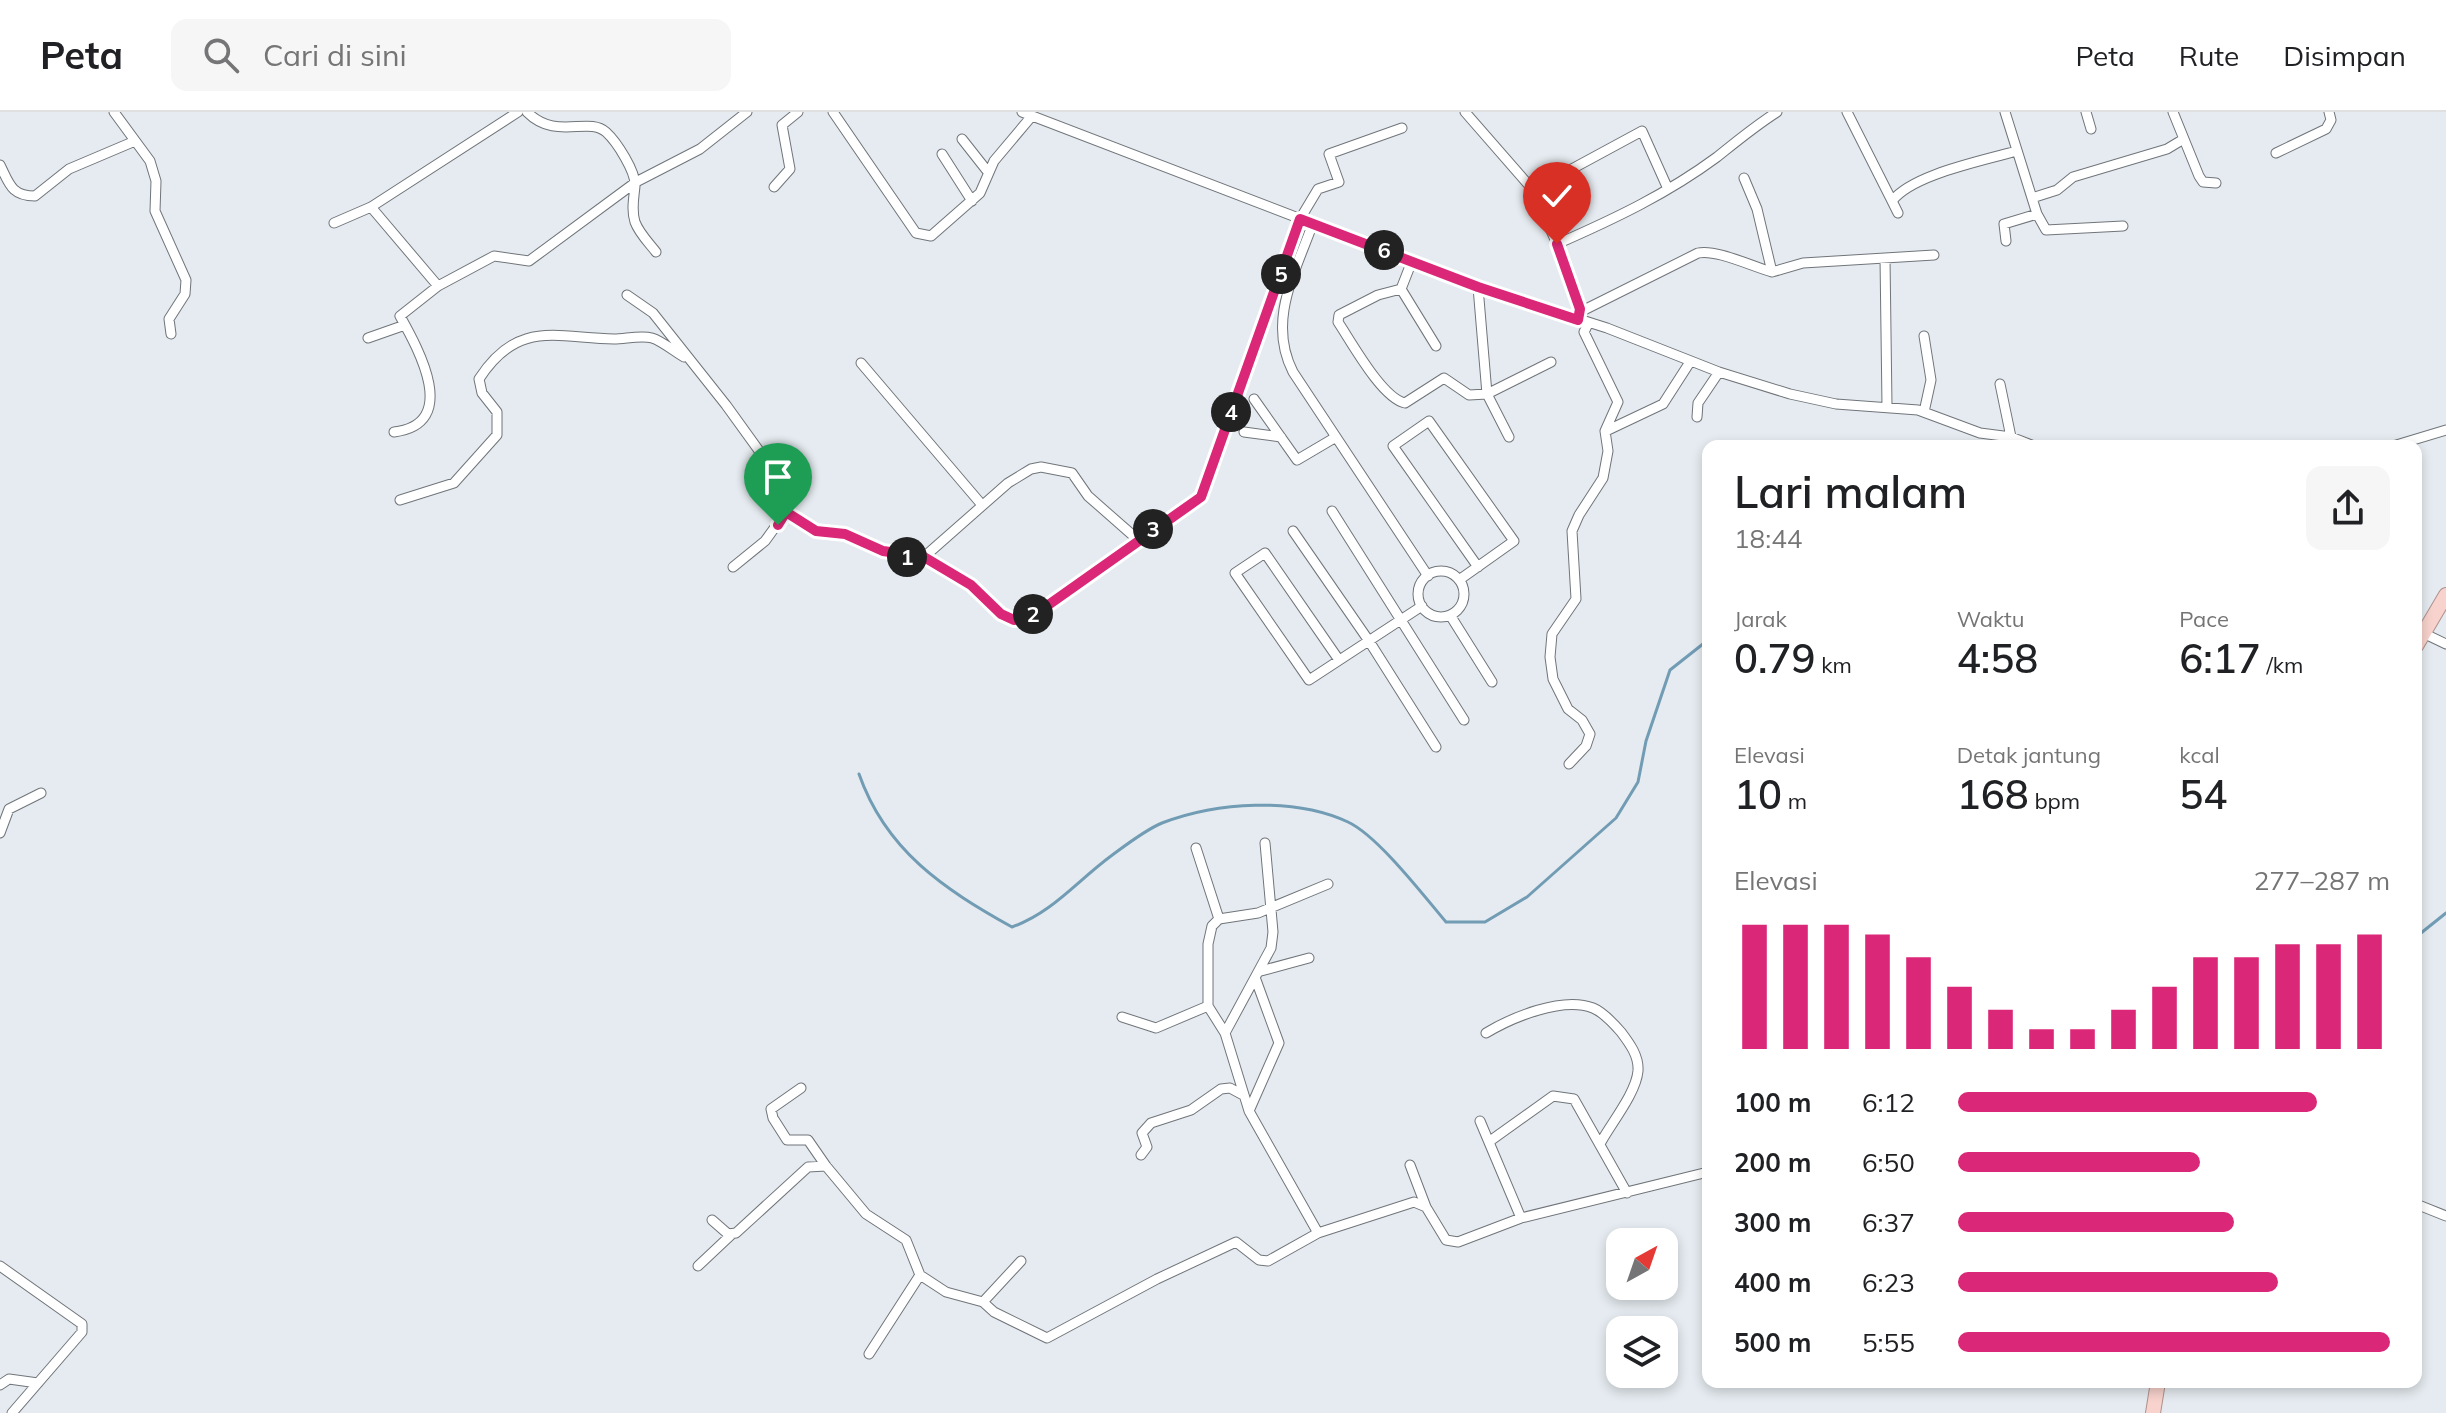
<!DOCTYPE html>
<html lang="id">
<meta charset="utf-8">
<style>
:root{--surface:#fff;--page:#f6f6f6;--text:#202124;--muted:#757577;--line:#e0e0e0;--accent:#db2777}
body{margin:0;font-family:Mulish,sans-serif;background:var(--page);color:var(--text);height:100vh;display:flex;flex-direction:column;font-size:30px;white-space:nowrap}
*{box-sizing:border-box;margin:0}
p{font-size:26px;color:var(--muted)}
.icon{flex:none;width:44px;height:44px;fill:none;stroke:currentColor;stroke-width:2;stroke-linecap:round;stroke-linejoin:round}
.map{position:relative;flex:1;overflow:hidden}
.side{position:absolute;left:1702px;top:328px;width:720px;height:948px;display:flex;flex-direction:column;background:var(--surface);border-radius:16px;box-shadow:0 4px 12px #0003}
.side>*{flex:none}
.needle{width:52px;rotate:40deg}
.buttons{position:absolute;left:1606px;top:1116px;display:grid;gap:16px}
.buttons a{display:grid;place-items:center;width:72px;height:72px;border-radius:16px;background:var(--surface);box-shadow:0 4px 12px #0003;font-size:40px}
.pin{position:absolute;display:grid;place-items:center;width:68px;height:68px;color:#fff;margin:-82px -34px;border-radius:50% 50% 50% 0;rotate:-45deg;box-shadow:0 0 8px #0007}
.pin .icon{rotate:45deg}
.km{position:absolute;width:40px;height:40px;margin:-20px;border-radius:50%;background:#222;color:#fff;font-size:22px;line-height:40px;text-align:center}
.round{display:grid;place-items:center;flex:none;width:84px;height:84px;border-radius:16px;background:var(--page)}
.summary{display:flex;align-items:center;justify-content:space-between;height:136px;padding:0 32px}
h1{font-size:44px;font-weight:600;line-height:60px}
.figures{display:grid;grid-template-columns:repeat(3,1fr);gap:12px;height:136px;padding:8px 32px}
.figures div{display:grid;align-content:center}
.figures b{font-size:40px;font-weight:600}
.figures small{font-size:22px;font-weight:400}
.figures p{font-size:22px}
.chart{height:224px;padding:16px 32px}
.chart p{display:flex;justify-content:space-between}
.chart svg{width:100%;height:144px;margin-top:8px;stroke:var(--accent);stroke-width:6}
ul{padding:0 32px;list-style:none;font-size:26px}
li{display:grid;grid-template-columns:128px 96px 1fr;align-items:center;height:60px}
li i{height:20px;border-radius:10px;background:var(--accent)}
header{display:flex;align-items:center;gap:48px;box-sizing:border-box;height:112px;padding:0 40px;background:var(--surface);border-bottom:2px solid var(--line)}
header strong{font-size:38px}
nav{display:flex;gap:44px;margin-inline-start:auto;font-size:28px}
.search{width:560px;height:72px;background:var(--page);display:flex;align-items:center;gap:20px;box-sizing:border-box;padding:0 28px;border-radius:16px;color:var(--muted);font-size:30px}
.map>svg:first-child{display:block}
</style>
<header>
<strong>Peta</strong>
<div class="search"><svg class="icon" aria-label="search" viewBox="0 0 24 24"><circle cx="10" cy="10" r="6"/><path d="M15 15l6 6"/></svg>Cari di sini</div>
<nav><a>Peta</a><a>Rute</a><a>Disimpan</a></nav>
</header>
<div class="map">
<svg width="2446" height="1301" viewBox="0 0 2446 1301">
<rect width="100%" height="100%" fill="#e5ebf0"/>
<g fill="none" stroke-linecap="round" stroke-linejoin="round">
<!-- stream -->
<path stroke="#719cb4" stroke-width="3" d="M859,662C886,739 944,777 1012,815C1052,801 1077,769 1111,744C1126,733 1145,718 1162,711C1217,690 1294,685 1348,710C1378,724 1424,784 1446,810H1485L1527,785L1616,706L1638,670L1646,629L1670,558L1708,528
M2416,825L2446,801"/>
<!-- minor casing -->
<g stroke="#70757a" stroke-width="11">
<path id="minor" d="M114,0L150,49L156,69L155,99L186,168L185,182L169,207L171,222
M527,0C556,29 588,4 606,20C617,30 636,60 635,74C634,86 631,97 635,110C639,121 649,131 656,140
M833,0L916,121L931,124L980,81L994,49L1031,5
M1022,0L1478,175L1607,216L1719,260L1790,282L1836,292L1918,298L1980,321L2011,325L2034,334
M1465,0L1533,78L1557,132L1580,197
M1847,0L1892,89
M2005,0L2037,102L2046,118L2123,114
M2086,0L2091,17
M2173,0L2199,64L2203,70L2216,71
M962,27L988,60
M2276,41L2326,17L2331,8L2329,0
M942,42L972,89
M0,53C9,71 11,84 35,84L69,57L135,29
M1744,66L1757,97L1772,160L1803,151L1934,143
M774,75L790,57L782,13L798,0
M1533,78L1642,19L1668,77
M2032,86L2057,78L2073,65L2167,37L2182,28
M371,95L438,174
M1898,101L1892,89C1913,62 1983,49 2016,39
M334,111L371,95L518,0
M1313,111C1295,161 1267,209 1293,260L1428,464
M2006,129L2004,112L2037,102
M1557,132C1614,107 1667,82 1717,45C1737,29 1755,14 1777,0
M1885,146L1887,294
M1412,149L1401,177L1378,183L1339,203L1338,210C1352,231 1382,286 1405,291L1444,266L1469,283L1487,282L1551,250
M1478,175L1487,282L1509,325
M1401,177L1436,234
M627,183L653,201L726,293L783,372L786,400L816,419L845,422L883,439L924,445L971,473L1001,502L1014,508L1044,496L1201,385L1300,107L1318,77L1339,70L1329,42L1402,16
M1580,200L1698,141C1716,137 1751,154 1772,160
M368,226L405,213
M861,251L982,393
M2000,272L2011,325
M1254,287L1297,348L1336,325
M1924,300L1931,268L1924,224
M1697,305L1698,291L1719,260
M1606,319L1663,292L1690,250
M394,320C460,312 419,238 400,204L438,174L494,144L529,149L636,70L700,37L747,0
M1244,320L1281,325
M2393,334L2446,318
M400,388L454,371L497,323V300L482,281L479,267C518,207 556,226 614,227C625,227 641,223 652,226C662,229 675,240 684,245
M1332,399L1464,608
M1293,419L1369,529L1436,635
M924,445L1008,371L1031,357L1041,355L1072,361L1088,384L1137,427
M733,455L765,429L786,400
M1418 482a23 23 0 1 1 46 0a23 23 0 1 1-46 0Z
M1459,468L1514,429L1429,309L1393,334L1478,455
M1450,503L1492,570
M2423,521L2446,532
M1339,548L1265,441L1235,461L1309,568L1422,494
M1569,652L1586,634L1590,622L1582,608L1568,597L1553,567L1550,545L1552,522L1576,487L1572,419L1579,403L1603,366L1608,339L1605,319L1618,290L1584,220L1588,212
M0,721L9,697L41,681
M1196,736L1219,807
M1261,859L1309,846
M1122,905L1156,916L1208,894
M1225,921L1271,836L1273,820L1265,731
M1486,921C1511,906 1562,884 1593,896C1603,900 1614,912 1621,920C1630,932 1639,944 1638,959C1636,981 1612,1010 1601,1030
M801,976L771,997L773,1006L787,1028H808L826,1054
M1249,999L1279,931L1256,868
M1480,1009L1521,1106
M1490,1029L1553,984L1574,987L1627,1081
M1141,1043L1147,1035L1142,1021L1151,1011L1191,998L1221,977L1230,976L1243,983
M1410,1053L1426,1095
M2416,1092L2446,1104
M712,1108L728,1122L736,1121L808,1055L826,1054L866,1102L906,1128L920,1163L946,1180L983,1190L994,1200L1047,1226L1157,1167L1236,1130L1259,1148L1268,1149L1318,1121L1414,1090L1426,1095L1446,1128L1458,1130L1521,1106L1708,1060
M1318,1121L1249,999L1225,921L1208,894V832L1212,814L1219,807L1258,801L1328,772
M0,1154L82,1212V1220L12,1301
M698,1154L732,1122
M983,1190L1021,1149
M869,1242L920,1163
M0,1273L9,1267L38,1271"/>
</g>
<!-- trunk casing -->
<g stroke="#af918c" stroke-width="16">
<path id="trunk" d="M2416,534L2446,483
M2153,1301L2158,1270"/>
</g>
<!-- minor -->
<use href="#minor" stroke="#fff" stroke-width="9"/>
<!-- trunk -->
<use href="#trunk" stroke="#f8d2cc" stroke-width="14"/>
</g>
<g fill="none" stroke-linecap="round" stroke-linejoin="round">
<!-- route casing -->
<g stroke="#fff" stroke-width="16">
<path id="route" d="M778,413L786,400L816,419L845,422L883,439L924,445L971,473L1001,502L1014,508L1044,496L1201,385L1300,107L1478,175L1578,208L1580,197L1557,132"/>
</g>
<!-- route -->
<use href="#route" stroke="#db2777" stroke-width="10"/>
</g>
</svg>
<div class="buttons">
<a><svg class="needle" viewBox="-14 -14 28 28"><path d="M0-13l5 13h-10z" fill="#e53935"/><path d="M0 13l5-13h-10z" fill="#757577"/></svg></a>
<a><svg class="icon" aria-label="layers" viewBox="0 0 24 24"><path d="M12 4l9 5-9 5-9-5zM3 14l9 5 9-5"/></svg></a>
</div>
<div class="pin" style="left:778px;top:413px;background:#1e9e55"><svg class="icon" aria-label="arrive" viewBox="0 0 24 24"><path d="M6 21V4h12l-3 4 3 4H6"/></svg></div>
<div class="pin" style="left:1557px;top:132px;background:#d93025"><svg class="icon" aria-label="check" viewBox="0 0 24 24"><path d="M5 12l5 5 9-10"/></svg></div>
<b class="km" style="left:907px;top:445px">1</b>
<b class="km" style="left:1033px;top:502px">2</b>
<b class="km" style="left:1153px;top:417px">3</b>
<b class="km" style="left:1231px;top:300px">4</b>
<b class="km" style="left:1281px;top:162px">5</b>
<b class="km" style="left:1384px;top:138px">6</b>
<section class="side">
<div class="summary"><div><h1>Lari malam</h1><p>18:44</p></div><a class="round"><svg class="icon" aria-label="share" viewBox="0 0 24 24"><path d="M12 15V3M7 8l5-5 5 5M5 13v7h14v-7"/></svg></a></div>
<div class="figures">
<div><p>Jarak</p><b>0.79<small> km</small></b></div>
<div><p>Waktu</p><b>4:58</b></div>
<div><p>Pace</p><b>6:17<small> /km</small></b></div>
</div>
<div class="figures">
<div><p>Elevasi</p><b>10<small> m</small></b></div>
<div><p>Detak jantung</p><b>168<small> bpm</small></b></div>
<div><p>kcal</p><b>54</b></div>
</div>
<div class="chart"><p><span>Elevasi</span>277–287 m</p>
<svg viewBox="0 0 160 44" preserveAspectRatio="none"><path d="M5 44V6M15 44V6M25 44V6M35 44V9M45 44V16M55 44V25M65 44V32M75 44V38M85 44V38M95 44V32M105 44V25M115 44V16M125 44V16M135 44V12M145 44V12M155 44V9"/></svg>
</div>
<ul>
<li><b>100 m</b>6:12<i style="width:83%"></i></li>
<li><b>200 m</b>6:50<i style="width:56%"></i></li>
<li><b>300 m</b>6:37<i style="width:64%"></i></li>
<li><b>400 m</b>6:23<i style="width:74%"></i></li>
<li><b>500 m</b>5:55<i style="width:100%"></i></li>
</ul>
</section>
</div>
